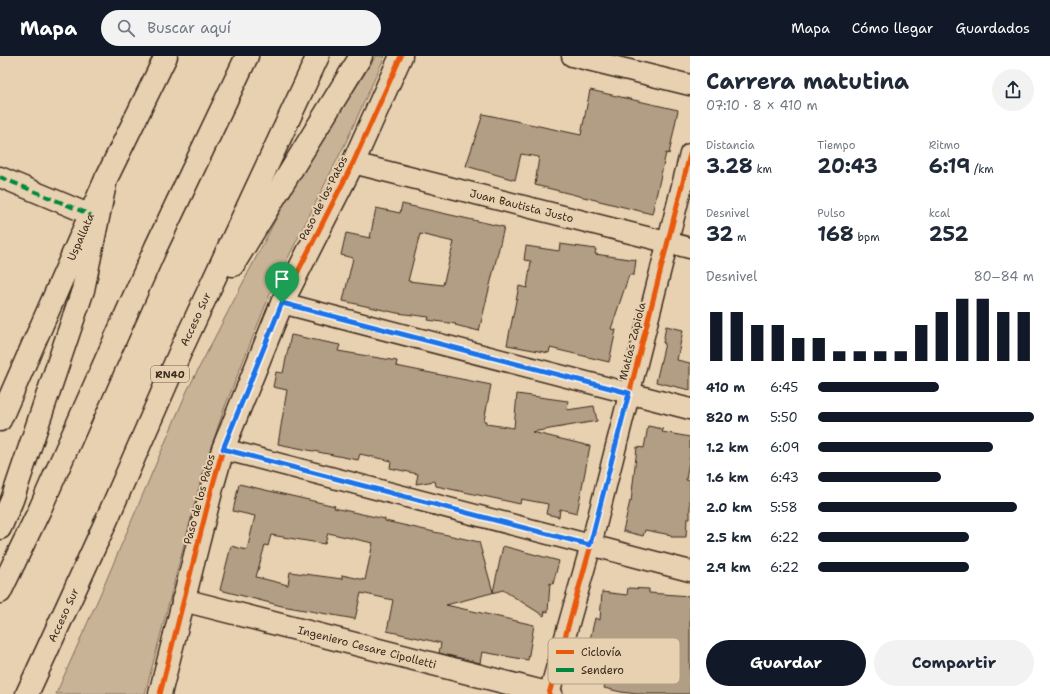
<!DOCTYPE html>
<html lang="es">
<meta charset="utf-8">
<style>
:root{--surface:#fff;--page:#f2f2f3;--text:#1f2937;--muted:#747a83;--accent:#111827}
body{margin:0;font-family:"Shantell Sans",sans-serif;background:var(--page);color:var(--text);height:100vh;display:flex;flex-direction:column;font-size:15px;white-space:nowrap}
*{box-sizing:border-box;margin:0}
p{font-size:13px;color:var(--muted)}
.icon{flex:none;width:22px;height:22px;fill:none;stroke:currentColor;stroke-width:2;stroke-linecap:round;stroke-linejoin:round}
.map{position:relative;flex:1;overflow:hidden}
.panel{display:flex;flex-direction:column;background:var(--surface);width:360px}
.panel>*{flex:none}
.pin{position:absolute;display:grid;place-items:center;width:34px;height:34px;color:#fff;margin:-41px -17px;border-radius:50% 50% 50% 0;rotate:-45deg;box-shadow:0 0 4px #0007}
.pin .icon{rotate:45deg}
.round{display:grid;place-items:center;flex:none;width:42px;height:42px;border-radius:21px;background:var(--page)}
.head{display:flex;align-items:center;justify-content:space-between;height:68px;padding:0 16px}
h1{font-size:22px;font-weight:700;line-height:30px}
.stats{display:grid;grid-template-columns:repeat(3,1fr);gap:6px;height:68px;padding:4px 16px}
.stats div{display:grid;align-content:center}
.stats b{font-size:20px;font-weight:700}
.stats small{font-size:11px;font-weight:400}
.stats p{font-size:11px}
.chart{height:112px;padding:8px 16px}
.chart p{display:flex;justify-content:space-between}
.chart svg{width:100%;height:72px;margin-top:4px;stroke:var(--accent);stroke-width:6}
.primary-button{display:flex;gap:8px;margin-top:auto;padding:8px 16px}
.primary-button a{flex:1;height:46px;border-radius:24px;background:var(--accent);color:#fff;font-size:16px;font-weight:700;line-height:46px;text-align:center}
.primary-button a+a{background:var(--page);color:var(--text)}
ul{padding:0 16px;list-style:none;font-size:13px}
li{display:grid;grid-template-columns:64px 48px 1fr;align-items:center;height:30px}
li i{height:10px;border-radius:5px;background:var(--accent)}
header{display:flex;align-items:center;gap:24px;box-sizing:border-box;height:56px;padding:0 20px;background:var(--accent);color:#fff}
header strong{font-size:19px}
nav{display:flex;gap:22px;margin-inline-start:auto;font-size:14px}
.search{width:280px;height:36px;background:var(--page);display:flex;align-items:center;gap:10px;box-sizing:border-box;padding:0 14px;border-radius:22px;color:var(--muted);font-size:15px}
main{display:flex;flex:1;min-height:0}
.map>svg:first-child{display:block}
</style>
<header>
<strong>Mapa</strong>
<div class="search"><svg class="icon" aria-label="search" viewBox="0 0 24 24"><circle cx="10" cy="10" r="6"/><path d="M15 15l6 6"/></svg>Buscar aquí</div>
<nav><a>Mapa</a><a>Cómo llegar</a><a>Guardados</a></nav>
</header>
<main>
<div class="map">
<svg width="690" height="638" viewBox="0 0 690 638">
<rect width="100%" height="100%" fill="#e8d1b1"/>
<filter id="ink" filterUnits="userSpaceOnUse"><feTurbulence type="fractalNoise" baseFrequency=".025" numOctaves="2"/><feDisplacementMap in="SourceGraphic" scale="8" xChannelSelector="R" yChannelSelector="G"/><feConvolveMatrix kernelMatrix="1 2 1 2 8 2 1 2 1" color-interpolation-filters="sRGB"/></filter>
<g filter="url(#ink)">
<!-- green -->
<path fill="#c9b397" stroke="#826e5a" d="M376,0H385L345,88L270,238L224,353L203,416L145,638H56L103,532L187,335L292,132Z"/>
<!-- building -->
<path fill="#b29e84" stroke="#3b2a1e" fill-rule="evenodd" d="M590,34L678,54L669,98L666,97L652,158L535,129L539,101L521,98L515,124L466,110L483,58L581,79Z
M402,148L504,171L479,275L455,269L456,268L428,264L429,261L397,257L343,245L353,202L341,199L346,177L370,182L376,152L400,157ZM420,178L454,186L443,229L408,225Z
M560,188L596,193L595,198L636,204L634,219H629L611,273L616,274L609,306L550,292L549,297L507,289L519,230L527,232L531,205L524,204L526,190L559,195Z
M666,270L683,274L677,304L690,307V334L656,326L665,287H663Z
M291,279L340,289L338,295L397,305L396,310L491,329L484,365H486V368L514,372L517,338L568,345L567,354L594,350L597,365L532,376L590,390L577,457L560,453L559,461L546,458L548,448L521,443L520,448L502,444L436,430L435,425L416,428L418,418L390,412L391,405L360,398L358,404L278,388L287,334L273,331L276,316L283,317Z
M648,370L663,373L662,376L690,381V399L686,424L690,425V463H687L686,481H671V479L645,474L643,480L623,475L630,445L631,446L637,391L644,392Z
M239,428L335,450L334,452L385,463V465L479,486L493,536L503,490L559,505L553,528L550,527L548,556L545,555L544,560L503,534L446,549L534,569L528,604L482,596L480,607L439,597L441,587L387,575L393,544L361,537L355,563L282,550L220,534L231,490L247,494L255,460L233,455ZM328,477L373,487L365,524L342,519V523L290,516L288,529L256,521L265,489L268,490L271,479L325,488Z
M628,532L649,533V537L690,540V638H637L621,636L604,632L606,624L582,618L595,562L600,564L602,536L627,539Z"/>
<g fill="none" stroke-linecap="round" stroke-linejoin="round">
<!-- minor casing -->
<g stroke="#3b2a1e" stroke-width="23">
<g id="minor">
<path d="M572,0L690,29"/>
<path id="s1" d="M353,107L690,192"/>
<path d="M0,121L91,159"/>
<path d="M282,247L690,353"/>
<path d="M223,393L690,515"/>
<path d="M549,638L591,489L690,98"/>
</g>
</g>
<!-- tertiary casing -->
<g stroke="#3b2a1e" stroke-width="25">
<g id="tertiary">
<path id="s2" d="M0,364L106,123L166,0"/>
<path id="s3" d="M183,544L551,638"/>
<path d="M160,638L213,428L223,393L282,247L353,107L401,0"/>
</g>
</g>
<!-- motorway casing -->
<g stroke="#3b2a1e" stroke-width="25">
<g id="motorway">
<path d="M233,209L361,0"/>
<path d="M0,472L12,444L83,234L106,123"/>
<path d="M0,536L40,453L156,191L247,0"/>
<path id="s4" d="M27,638L104,470L181,294L318,0"/>
</g>
</g>
<!-- minor -->
<use href="#minor" stroke="#e8d1b1" stroke-width="20"/>
<!-- tertiary -->
<use href="#tertiary" stroke="#e8d1b1" stroke-width="22"/>
<!-- motorway -->
<use href="#motorway" stroke="#e8d1b1" stroke-width="22"/>
<!-- quiet -->
<path stroke="#00873e" stroke-width="4" stroke-dasharray="8 4" stroke-linecap="butt" d="M0,121L91,159"/>
<!-- cycleway casing -->
<g stroke="#e8d1b1" stroke-width="8">
<path id="cycleway" d="M160,638L213,428L223,393L282,247L353,107L401,0
M549,638L591,489L690,98"/>
</g>
<!-- cycleway -->
<use href="#cycleway" stroke="#e8590c" stroke-width="5"/>
</g>
</g>
<g fill="none" stroke-linecap="round" stroke-linejoin="round" filter="url(#ink)">
<!-- route casing -->
<g stroke="#fff" stroke-width="8">
<path id="route" d="M282,247L629,337L590,489L223,393Z"/>
</g>
<!-- route -->
<use href="#route" stroke="#1a73e8" stroke-width="5"/>
</g>
<g text-anchor="middle" stroke-width="4" stroke-linejoin="round" paint-order="stroke">
<!-- shield labels -->
<rect fill="#e8d1b1" stroke="#6f5c4a" stroke-width="1" x="151" y="310" width="38" height="16" rx="3"/>
<g font-size="10" font-weight="bold" fill="#3b2a1e">
<text x="170" y="322">RN40</text>
</g>
<!-- street labels -->
<g font-size="11" fill="#3b2a1e" stroke="#e8d1b1">
<text transform="translate(323 142) rotate(-63)" y="4">Paso de los Patos</text>
<text dy="4" stroke="none"><textPath href="#s1" startOffset="174">Juan Bautista Justo</textPath></text>
<text dy="4" stroke="none"><textPath href="#s2" startOffset="200">Uspallata</textPath></text>
<text dy="4" stroke="none"><textPath href="#s4" startOffset="411">Acceso Sur</textPath></text>
<text transform="translate(632 285) rotate(-76)" y="4">Matías Zapiola</text>
<text transform="translate(199 443) rotate(-75)" y="4">Paso de los Patos</text>
<text dy="4" stroke="none"><textPath href="#s4" startOffset="87">Acceso Sur</textPath></text>
<text dy="4" stroke="none"><textPath href="#s3" startOffset="190">Ingeniero Cesare Cipolletti</textPath></text>
</g>
</g>
<!-- legend -->
<rect x="548" y="582" width="132" height="46" rx="6" fill="#e8d1b1" stroke="#b49f85" stroke-width="1"/>
<rect x="556" y="594" width="18" height="4" fill="#e8590c"/>
<rect x="556" y="612" width="18" height="4" fill="#00873e"/>
<g font-size="11" fill="#3b2a1e">
<text x="581" y="600">Ciclovía</text>
<text x="581" y="618">Sendero</text>
</g>
</svg>
<div class="pin" style="left:282px;top:247px;background:#1e9e55"><svg class="icon" aria-label="arrive" viewBox="0 0 24 24"><path d="M6 21V4h12l-3 4 3 4H6"/></svg></div>
</div>
<section class="panel">
<div class="head"><div><h1>Carrera matutina</h1><p>07:10 · 8 × 410 m</p></div><a class="round"><svg class="icon" aria-label="share" viewBox="0 0 24 24"><path d="M12 15V3M7 8l5-5 5 5M5 13v7h14v-7"/></svg></a></div>
<div class="stats">
<div><p>Distancia</p><b>3.28<small> km</small></b></div>
<div><p>Tiempo</p><b>20:43</b></div>
<div><p>Ritmo</p><b>6:19<small> /km</small></b></div>
</div>
<div class="stats">
<div><p>Desnivel</p><b>32<small> m</small></b></div>
<div><p>Pulso</p><b>168<small> bpm</small></b></div>
<div><p>kcal</p><b>252</b></div>
</div>
<div class="chart"><p><span>Desnivel</span>80–84 m</p>
<svg viewBox="0 0 160 44" preserveAspectRatio="none"><path d="M5 44V14M15 44V14M25 44V22M35 44V22M45 44V30M55 44V30M65 44V38M75 44V38M85 44V38M95 44V38M105 44V22M115 44V14M125 44V6M135 44V6M145 44V14M155 44V14"/></svg>
</div>
<ul>
<li><b>410 m</b>6:45<i style="width:56%"></i></li>
<li><b>820 m</b>5:50<i style="width:100%"></i></li>
<li><b>1.2 km</b>6:09<i style="width:81%"></i></li>
<li><b>1.6 km</b>6:43<i style="width:57%"></i></li>
<li><b>2.0 km</b>5:58<i style="width:92%"></i></li>
<li><b>2.5 km</b>6:22<i style="width:70%"></i></li>
<li><b>2.9 km</b>6:22<i style="width:70%"></i></li>
</ul>
<div class="primary-button"><a>Guardar</a><a>Compartir</a></div>
</section>
</main>
